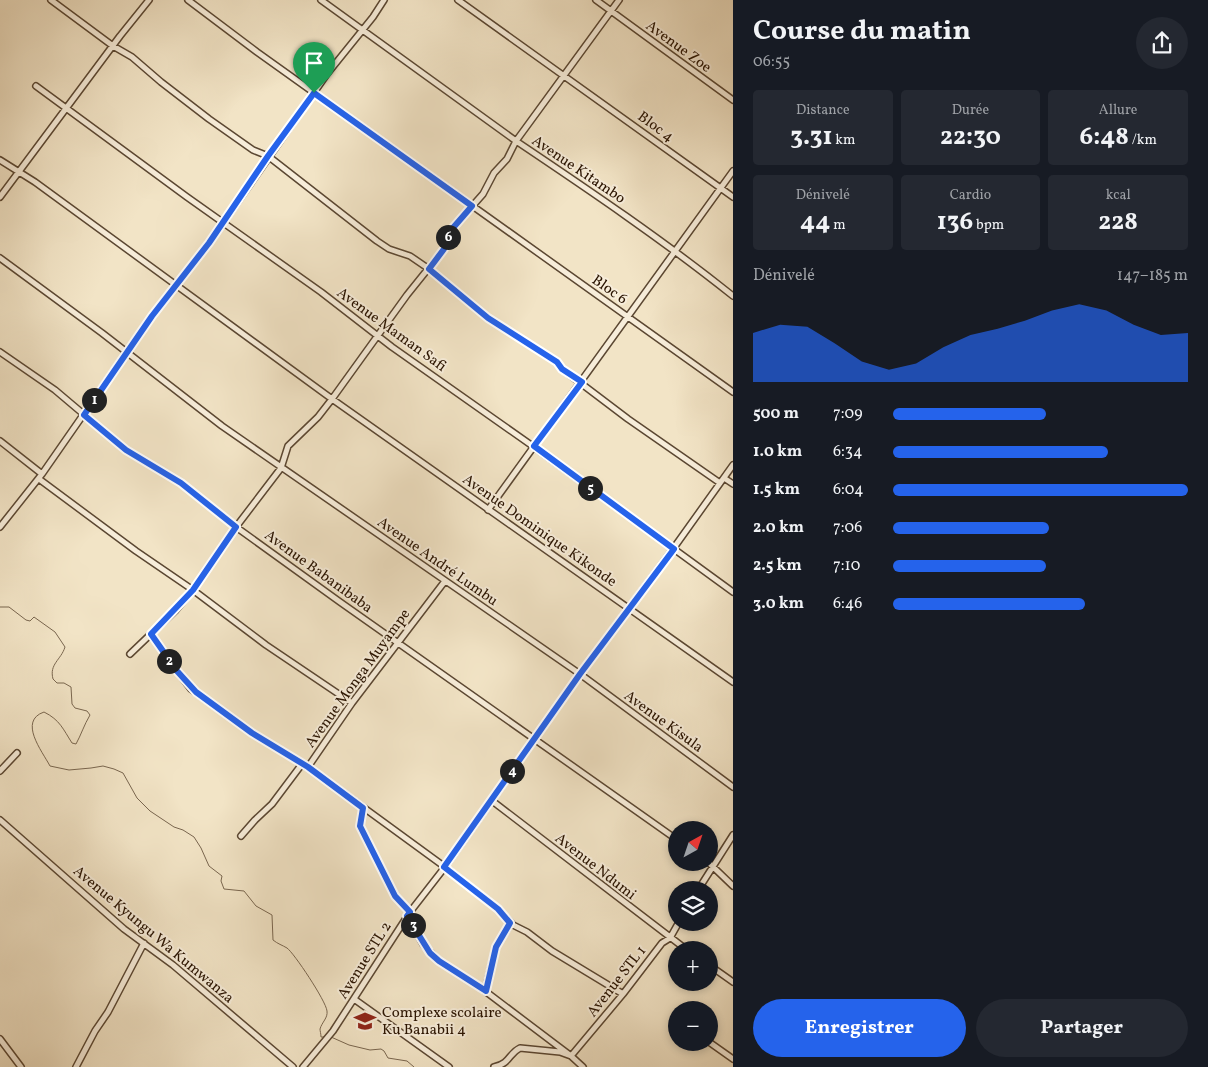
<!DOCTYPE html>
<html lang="fr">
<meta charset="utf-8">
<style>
:root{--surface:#171b24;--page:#242831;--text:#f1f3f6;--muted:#9ea1a6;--accent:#2563eb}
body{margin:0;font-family:Vollkorn,serif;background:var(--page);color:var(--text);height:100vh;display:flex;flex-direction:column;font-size:19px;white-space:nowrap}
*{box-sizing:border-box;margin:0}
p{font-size:16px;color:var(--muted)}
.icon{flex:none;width:28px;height:28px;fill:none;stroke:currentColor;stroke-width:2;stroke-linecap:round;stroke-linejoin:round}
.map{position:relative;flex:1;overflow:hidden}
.sheet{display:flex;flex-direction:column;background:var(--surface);width:475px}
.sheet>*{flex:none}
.needle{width:32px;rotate:40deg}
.controls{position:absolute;left:668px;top:821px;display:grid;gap:10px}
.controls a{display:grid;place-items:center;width:50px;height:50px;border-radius:50%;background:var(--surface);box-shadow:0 2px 8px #0003;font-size:25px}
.pin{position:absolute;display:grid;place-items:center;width:42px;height:42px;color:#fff;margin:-51px -21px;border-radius:50% 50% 50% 0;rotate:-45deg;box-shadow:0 0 5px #0007}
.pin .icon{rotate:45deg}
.km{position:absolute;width:25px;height:25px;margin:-12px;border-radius:50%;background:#222;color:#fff;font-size:14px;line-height:25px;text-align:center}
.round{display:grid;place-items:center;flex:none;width:52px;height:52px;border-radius:26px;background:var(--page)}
.overview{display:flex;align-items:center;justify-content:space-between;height:85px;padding:0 20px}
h1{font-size:28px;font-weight:700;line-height:38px}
.stats{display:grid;grid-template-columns:repeat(3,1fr);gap:8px;height:85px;padding:5px 20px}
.stats div{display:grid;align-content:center;border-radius:5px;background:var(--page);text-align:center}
.stats b{font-size:25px;font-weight:700}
.stats small{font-size:14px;font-weight:400}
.stats p{font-size:14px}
.chart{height:140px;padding:10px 20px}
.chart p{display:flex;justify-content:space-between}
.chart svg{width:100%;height:90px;margin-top:5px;fill:var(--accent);opacity:.7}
.button{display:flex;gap:10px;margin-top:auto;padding:10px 20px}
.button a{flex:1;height:58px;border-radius:30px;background:var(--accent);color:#fff;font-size:20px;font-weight:700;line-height:58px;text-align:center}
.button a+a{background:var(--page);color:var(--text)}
ul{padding:0 20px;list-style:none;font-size:16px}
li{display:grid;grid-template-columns:80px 60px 1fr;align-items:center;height:38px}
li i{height:12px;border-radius:6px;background:var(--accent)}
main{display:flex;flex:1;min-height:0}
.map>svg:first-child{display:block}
</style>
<main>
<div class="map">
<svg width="733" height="1067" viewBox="0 0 733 1067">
<rect width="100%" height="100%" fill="#f2e4c6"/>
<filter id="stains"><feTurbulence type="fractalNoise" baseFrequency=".004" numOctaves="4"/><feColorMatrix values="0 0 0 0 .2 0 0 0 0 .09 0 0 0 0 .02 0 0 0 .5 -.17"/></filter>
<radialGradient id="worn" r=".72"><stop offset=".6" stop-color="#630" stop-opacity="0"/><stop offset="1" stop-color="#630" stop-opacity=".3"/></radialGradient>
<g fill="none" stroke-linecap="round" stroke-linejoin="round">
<!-- stream -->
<path stroke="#79664f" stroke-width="1" d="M0,607H9L26,620L30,621L34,617L55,632L65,647C61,660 49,664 53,679L57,683H64L71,687L72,704L75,708L87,711L90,715C84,725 81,735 76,744L72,743C63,729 60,720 44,712C18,721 42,751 50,766L69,770L91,768L103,766L114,769L123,773L137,798L150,811L174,827L183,830L194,837L201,848L209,866L222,876L221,881L224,889L244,891L256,906L272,915L273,940C278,944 282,945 287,948C294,953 326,1001 327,1011C328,1018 322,1022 320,1029C320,1031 321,1034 321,1037H325
M331,1037L349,1045L370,1050L381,1049L384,1051L388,1058L407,1061L414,1067"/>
<!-- minor casing -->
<g stroke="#5b4732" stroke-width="8">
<path id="minor" d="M51,0L113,46L132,57L161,82L209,119L253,150L268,156L377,241L389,249L410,256L429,269L488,318L557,362L562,369L628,419L720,483
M188,0L257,52L733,392
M458,0L733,197
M596,0L733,100
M619,0L516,141C589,190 663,240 733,296
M36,86L187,197L321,292L392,347L534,447L733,592
M0,160L35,182L332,399L733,682
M0,197L120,36L149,0
M0,258L102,333L222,426L580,674L733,787
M0,352L55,390L126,450L181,483L236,527L340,602L676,839
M0,441L42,474
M724,478L733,484
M39,479L136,551L193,590L266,645L352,703
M488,510L733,171
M0,527L42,474L152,316L209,243L327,74L373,17L384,0
M445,581L352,703L308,767L445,867L498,909L513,925L527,932L552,951L623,994
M151,634L177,671L191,689L252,733L308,767
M130,654L176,610L193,590L236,527L281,468L288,446L318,417L332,399L407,295L444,249L452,229L483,194L494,173L507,159L516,141L321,0
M0,771L17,753
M491,800L687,950
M363,808L360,826L395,896L410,912
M0,820L124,929L173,965L293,1067
M241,836L255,820L272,804L302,764
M708,862L733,886
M698,890L733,835
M407,916L423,944L439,961L485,991L571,1056L583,1067
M709,965L733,982
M485,991L496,947L511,923
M354,999L449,1067
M0,1039L21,1067
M709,1042L733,1059
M76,1067L95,1031L108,1012L144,943
M303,1067L333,1031L410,912L445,867L580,674L673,549L733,465
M494,1067C511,1063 508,1054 520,1048L560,1052L571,1056L623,994L662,943L670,938L679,922"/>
</g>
<!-- minor -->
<use href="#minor" stroke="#f7edda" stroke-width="5"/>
</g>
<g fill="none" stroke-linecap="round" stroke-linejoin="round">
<!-- route casing -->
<g stroke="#fff" stroke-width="10">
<path id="route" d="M314,93L472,206L452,229L444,249L429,269L488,318L557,362L562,369L582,382L534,446L674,549L580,674L444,867L498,909L510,923L496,947L486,991L439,961L430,953L407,916L410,912L395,896L360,826L363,808L308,767L252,733L196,692L177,671L151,634L193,590L236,527L181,483L126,450L84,415L152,316L209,243L268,156Z"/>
</g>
<!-- route -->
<use href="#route" stroke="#2563eb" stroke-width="6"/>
</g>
<!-- icons -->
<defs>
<g id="school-bare" transform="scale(1.725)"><path d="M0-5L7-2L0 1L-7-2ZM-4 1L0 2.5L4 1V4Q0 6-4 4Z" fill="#8f2418" stroke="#f7edda" stroke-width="2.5" paint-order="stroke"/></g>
</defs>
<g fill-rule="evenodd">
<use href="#school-bare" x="365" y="1021"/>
</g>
<g text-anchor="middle" stroke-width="4" stroke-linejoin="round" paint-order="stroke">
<!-- street labels -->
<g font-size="15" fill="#291300" stroke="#f7edda">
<text transform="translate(679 46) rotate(36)" y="5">Avenue Zoe</text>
<text transform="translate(656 126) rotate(36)" y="5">Bloc 4</text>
<text transform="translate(579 169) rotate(34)" y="5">Avenue Kitambo</text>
<text transform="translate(610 289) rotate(35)" y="5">Bloc 6</text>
<text transform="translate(392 329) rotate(36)" y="5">Avenue Maman Safi</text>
<text transform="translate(540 530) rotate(35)" y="5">Avenue Dominique Kikonde</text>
<text transform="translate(438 561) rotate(35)" y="5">Avenue André Lumbu</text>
<text transform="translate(319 571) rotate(36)" y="5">Avenue Babanibaba</text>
<text transform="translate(357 678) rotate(-54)" y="5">Avenue Monga Muyampe</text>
<text transform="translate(664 721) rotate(36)" y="5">Avenue Kisula</text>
<text transform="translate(596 866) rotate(38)" y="5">Avenue Ndumi</text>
<text transform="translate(154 934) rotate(40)" y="5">Avenue Kyungu Wa Kumwanza</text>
<text transform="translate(364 960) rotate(-58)" y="5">Avenue STL 2</text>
<text transform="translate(616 981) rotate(-52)" y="5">Avenue STL 1</text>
</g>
<!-- poi labels -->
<g font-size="15" fill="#291300" stroke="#f7edda" text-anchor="start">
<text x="382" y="1017">Complexe scolaire<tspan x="382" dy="17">Ku Banabii 4</tspan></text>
</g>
</g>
<rect width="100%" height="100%" filter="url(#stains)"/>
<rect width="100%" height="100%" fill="url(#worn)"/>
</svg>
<div class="controls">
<a><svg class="needle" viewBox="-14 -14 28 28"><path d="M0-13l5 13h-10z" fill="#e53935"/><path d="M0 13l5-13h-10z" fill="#9ea1a6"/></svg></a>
<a><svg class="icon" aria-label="layers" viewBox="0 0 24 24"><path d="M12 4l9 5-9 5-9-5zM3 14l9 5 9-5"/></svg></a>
<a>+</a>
<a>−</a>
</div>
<div class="pin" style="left:314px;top:93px;background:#1e9e55"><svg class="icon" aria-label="arrive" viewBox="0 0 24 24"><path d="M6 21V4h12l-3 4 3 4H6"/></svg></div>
<b class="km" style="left:94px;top:400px">1</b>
<b class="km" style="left:169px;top:661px">2</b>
<b class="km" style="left:413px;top:925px">3</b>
<b class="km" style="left:512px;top:771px">4</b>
<b class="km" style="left:590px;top:488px">5</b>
<b class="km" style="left:448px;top:237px">6</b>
</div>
<section class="sheet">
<div class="overview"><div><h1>Course du matin</h1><p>06:55</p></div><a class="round"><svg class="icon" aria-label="share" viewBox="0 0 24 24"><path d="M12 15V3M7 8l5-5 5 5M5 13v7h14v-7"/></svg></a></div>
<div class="stats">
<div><p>Distance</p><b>3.31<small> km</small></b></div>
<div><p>Durée</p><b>22:30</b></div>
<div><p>Allure</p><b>6:48<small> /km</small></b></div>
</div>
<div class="stats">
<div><p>Dénivelé</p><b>44<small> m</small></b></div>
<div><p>Cardio</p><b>136<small> bpm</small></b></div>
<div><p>kcal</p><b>228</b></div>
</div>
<div class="chart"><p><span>Dénivelé</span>147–185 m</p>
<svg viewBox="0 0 160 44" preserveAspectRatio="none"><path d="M0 44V20L10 16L20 17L30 25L40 34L50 38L60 35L70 27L80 21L90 18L100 14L110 9L120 6L130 9L140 16L150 21L160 20V44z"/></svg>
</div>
<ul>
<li><b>500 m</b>7:09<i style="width:52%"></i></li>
<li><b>1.0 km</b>6:34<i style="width:73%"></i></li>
<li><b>1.5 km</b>6:04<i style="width:100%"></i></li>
<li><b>2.0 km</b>7:06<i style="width:53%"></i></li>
<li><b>2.5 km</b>7:10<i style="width:52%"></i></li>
<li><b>3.0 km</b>6:46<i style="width:65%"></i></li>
</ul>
<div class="button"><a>Enregistrer</a><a>Partager</a></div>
</section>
</main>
